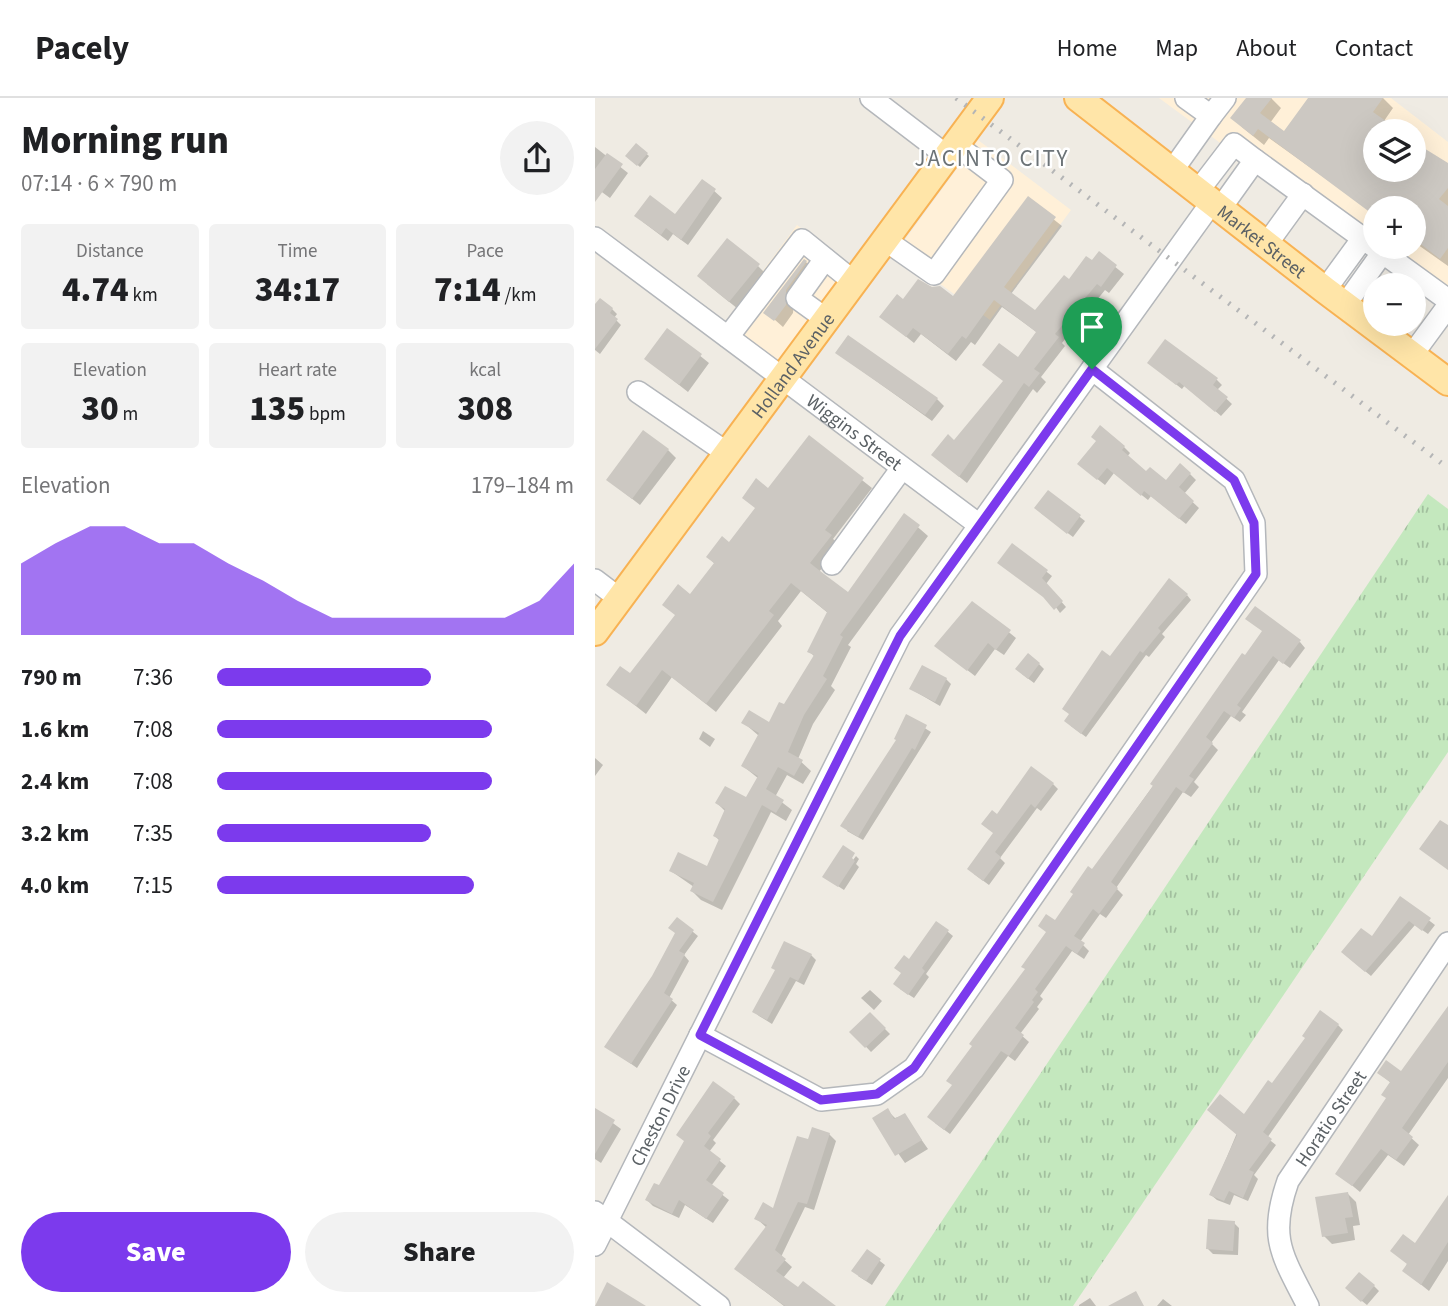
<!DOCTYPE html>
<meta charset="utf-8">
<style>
:root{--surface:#fff;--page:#f2f2f2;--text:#202124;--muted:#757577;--line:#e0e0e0;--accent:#7c3aed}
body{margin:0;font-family:"Source Sans 3",sans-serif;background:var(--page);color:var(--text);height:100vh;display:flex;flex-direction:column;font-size:26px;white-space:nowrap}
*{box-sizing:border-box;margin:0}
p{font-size:23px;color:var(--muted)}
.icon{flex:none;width:38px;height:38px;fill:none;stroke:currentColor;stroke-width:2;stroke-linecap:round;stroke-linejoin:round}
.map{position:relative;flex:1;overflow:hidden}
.panel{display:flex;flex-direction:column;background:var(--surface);width:595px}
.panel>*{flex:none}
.controls{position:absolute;left:768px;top:21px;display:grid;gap:14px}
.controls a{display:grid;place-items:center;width:63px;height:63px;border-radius:50%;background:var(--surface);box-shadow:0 7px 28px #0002;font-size:35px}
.pin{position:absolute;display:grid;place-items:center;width:60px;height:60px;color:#fff;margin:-72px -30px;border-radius:50% 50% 50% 0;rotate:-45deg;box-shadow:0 0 7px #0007}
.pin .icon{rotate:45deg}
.round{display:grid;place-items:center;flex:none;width:74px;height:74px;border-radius:37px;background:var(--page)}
.head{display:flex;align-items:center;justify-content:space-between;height:119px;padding:0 21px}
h1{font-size:38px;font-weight:800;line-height:52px}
.figures{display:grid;grid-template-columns:repeat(3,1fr);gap:10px;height:119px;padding:7px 21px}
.figures div{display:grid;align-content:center;border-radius:7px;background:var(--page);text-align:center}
.figures b{font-size:35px;font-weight:800}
.figures small{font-size:19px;font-weight:400}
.figures p{font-size:19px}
.chart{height:196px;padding:14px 21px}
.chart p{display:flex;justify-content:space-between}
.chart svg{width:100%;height:126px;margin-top:7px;fill:var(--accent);opacity:.7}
.cta{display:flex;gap:14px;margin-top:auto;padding:14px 21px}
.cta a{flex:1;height:80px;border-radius:42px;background:var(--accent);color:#fff;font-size:28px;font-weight:800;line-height:80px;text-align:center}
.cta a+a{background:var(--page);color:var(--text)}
ul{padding:0 21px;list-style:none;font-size:23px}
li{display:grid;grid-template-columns:112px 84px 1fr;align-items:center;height:52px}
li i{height:18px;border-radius:9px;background:var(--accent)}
header{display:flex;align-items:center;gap:42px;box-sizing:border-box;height:98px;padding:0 35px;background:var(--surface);border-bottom:2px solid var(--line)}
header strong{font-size:33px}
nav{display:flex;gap:38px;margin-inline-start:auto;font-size:24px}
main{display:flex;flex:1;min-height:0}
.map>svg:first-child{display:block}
</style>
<header>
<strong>Pacely</strong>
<nav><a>Home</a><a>Map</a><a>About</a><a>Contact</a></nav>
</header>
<main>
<section class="panel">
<div class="head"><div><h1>Morning run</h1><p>07:14 · 6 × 790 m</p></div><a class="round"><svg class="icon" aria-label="share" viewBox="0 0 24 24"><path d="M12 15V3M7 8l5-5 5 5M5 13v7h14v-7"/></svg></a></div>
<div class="figures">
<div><p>Distance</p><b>4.74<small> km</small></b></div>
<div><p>Time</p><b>34:17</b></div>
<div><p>Pace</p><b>7:14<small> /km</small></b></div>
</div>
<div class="figures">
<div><p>Elevation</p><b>30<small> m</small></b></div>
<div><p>Heart rate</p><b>135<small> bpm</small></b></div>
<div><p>kcal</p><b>308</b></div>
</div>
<div class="chart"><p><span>Elevation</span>179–184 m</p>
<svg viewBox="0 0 160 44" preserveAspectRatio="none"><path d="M0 44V19L10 12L20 6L30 6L40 12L50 12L60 19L70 25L80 32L90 38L100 38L110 38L120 38L130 38L140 38L150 32L160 19V44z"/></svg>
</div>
<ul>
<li><b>790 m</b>7:36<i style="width:60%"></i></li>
<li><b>1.6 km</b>7:08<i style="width:77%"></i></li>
<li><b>2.4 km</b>7:08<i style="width:77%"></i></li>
<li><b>3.2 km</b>7:35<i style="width:60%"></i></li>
<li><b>4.0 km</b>7:15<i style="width:72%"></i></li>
</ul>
<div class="cta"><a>Save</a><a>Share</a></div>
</section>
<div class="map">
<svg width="853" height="1208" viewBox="0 0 853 1208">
<defs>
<pattern id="grass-tufts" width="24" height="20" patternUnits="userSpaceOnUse" patternTransform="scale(1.75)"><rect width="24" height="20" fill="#c4e8be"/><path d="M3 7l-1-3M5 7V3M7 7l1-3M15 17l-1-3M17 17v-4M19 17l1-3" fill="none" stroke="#a2bf9e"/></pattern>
</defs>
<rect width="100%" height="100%" fill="#efebe3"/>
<!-- commercial -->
<path fill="#fff0d8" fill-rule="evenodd" d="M564,0H796L853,44V212ZM780,33H819V72H780ZM780,110H819V149H780Z
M383,42L476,112L395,222L301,154Z
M202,127L256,168L183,266L129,225Z"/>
<!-- grass -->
<path fill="url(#grass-tufts)" d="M833,396L853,411V654L478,1208H290Z"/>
<!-- shadow -->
<path fill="#0003" d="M653,0H676L686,10L675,25L689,35L715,0H788L798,10L789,23L803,33H780V72H819V44L853,68V168L819,144V110H780V116L674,40L669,47L648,30L638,20Z
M41,47L54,58L45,69L32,58Z
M0,49L33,75L15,100L0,89Z
M108,83L127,100L93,147L78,136L73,143L48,124L81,118Z
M433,101L467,128L416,196L441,214L504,156L529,176L514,195L510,192L467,245L470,248L446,279L451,284L442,295L438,291L372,385L346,364L410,284L443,235L407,209L380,247L376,244L361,263L326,236L319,245L287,219L308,204L359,200Z
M210,163L219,172L199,201L198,215L188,229L171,214Z
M163,168L171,176L143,211L112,186Z
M0,209L17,211L22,216L19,220L26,227L5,256L0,252Z
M73,232L114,265L93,294L51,261Z
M242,255L342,301L349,308L337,323Z
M560,270L622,282L627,287L622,292L637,306L626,318L590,287L587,291Z
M506,330L529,349L535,355L532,359L552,375L571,384L595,376L601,382L589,396L604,410L591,426L556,398L553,402L519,375L510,387L491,372Z
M214,340L277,390L238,441L245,447L224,474L253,497L310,418L333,438L253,547L256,549L236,588L240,592L218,626L203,661L216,673L208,686L192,677L180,699L197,712L191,723L176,714L127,812L106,802L97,793L99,789L76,773L113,770L125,743L120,738L131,714L122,705L151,702L164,681L148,668L164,638L149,625L175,626L189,609L220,559L214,553L233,515L206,493L183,523L187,528L121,614L77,579L51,616L14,587L36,577L120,466L113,459L134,446Z
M73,352L81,360L45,407L13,382Z
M453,394L490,423L478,439L446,415Z
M417,447L457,478L451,486L471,509L465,515Z
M592,497L596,502L567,536L570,539L554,559L551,557L491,639L476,628L515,561Z
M378,505L421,540L409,557L400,551L380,578L341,548Z
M705,544L710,550L695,570L684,562L647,614L651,617L645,624L636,618L616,645L623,652L599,684L604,689L596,699L588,694L521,790L528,797L511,820L505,816L485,844L494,853L489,861L477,853L445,898L448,901L442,909L444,911L425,936L434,944L420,963L413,958L355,1036L340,1025L358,988L460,825L650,559Z
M444,566L449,571L439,585L427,576Z
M351,581L356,586L345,608L316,591Z
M312,619L336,634L268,742L252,733L303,643Z
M108,633L120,641L115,649L104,641Z
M0,660L8,667L0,678Z
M458,686L463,691L446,713L442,710L405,760L410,765L394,787L379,776L400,736L403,718Z
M261,758L264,761L261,766L264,769L249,792L235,783L253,769Z
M806,801L840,827L833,836L820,827L776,878L753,859L777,841Z
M82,821L103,838L89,857L94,863L74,900L82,907L42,970L12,949L58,879L82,835Z
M342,825L358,838L331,876L334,879L319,900L305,891L314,864Z
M216,857L221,862L209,887L201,883L177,926L164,918L159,913Z
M275,892L287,903L279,912L266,900Z
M853,911V980L813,1037L824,1047L809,1068L793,1057L765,1094L742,1075L792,1001L796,985L784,975L806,976Z
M275,916L295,936L276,954L257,934Z
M743,927L748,932L672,1040L681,1047L659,1077L663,1081L653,1103L639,1097L635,1107L622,1102L616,1097L649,1018Z
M139,1000L145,1006L118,1042L121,1045L114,1054L131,1068L116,1088L134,1102L118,1125L90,1107L84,1120L58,1108L52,1102Z
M0,1012L26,1031L6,1065L0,1061Z
M292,1012L300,1020L309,1017L333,1051L310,1065L279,1021Z
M234,1036L241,1043L219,1112L210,1109L186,1159L197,1169L188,1180L203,1192L238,1208H189L148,1177L172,1130L162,1121L179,1112L214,1043Z
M753,1096L761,1104L765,1127L758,1128L760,1142L737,1146L729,1138Z
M853,1101V1163L834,1193L809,1173L820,1147Z
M639,1125L644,1130L643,1157L618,1156L613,1151Z
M272,1153L290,1167L277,1187L263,1178Z
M779,1188L784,1193L772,1207L757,1195Z
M495,1200L501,1208H484V1207Z
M568,1201L577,1208H562Z"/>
<!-- building -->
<path fill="#ccc8c2" d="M651,0H677L665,15L689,33L713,0H788L778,14L805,33H780V72H819V44L853,65V90L844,101L853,108V150L845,161L819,141V110H780V118L663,31L658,38L635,20Z
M41,45L53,55L42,68L30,58Z
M12,55L28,66L0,104V71Z
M107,81L121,91L86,142L71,130L66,137L39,118L55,97L80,116Z
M433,98L461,119L409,189L440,212L469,177L474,181L491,158L497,162L504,153L522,167L506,189L502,186L460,236L464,239L439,271L445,275L434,289L429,285L364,379L336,357L353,336L359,342L408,283L387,267L404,245L423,259L441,234L399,202L371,241L367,238L353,256L318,230L311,239L284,219L302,196L308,201L323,181L337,189L345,188L358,198Z
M132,140L165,166L134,204L102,178Z
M209,161L212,163L191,192V207L179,223L168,215Z
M5,200L18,210L15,215L23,221L0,251V206Z
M72,230L107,256L84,287L49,261Z
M253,237L343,300L330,317L240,255Z
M570,241L623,280L618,287L633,299L620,314L584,284L581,287L552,265Z
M505,327L530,348L527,352L551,373L555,369L571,382L585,365L596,375L584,389L599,403L584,421L549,393L546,398L512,370L502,382L482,366L501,343L496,339Z
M48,332L74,351L37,401L11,382Z
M214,337L269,380L230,432L237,437L215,465L229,476L253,494L309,415L325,427L245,537L248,539L228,578L232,581L209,617L193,654L208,662L199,678L183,669L171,691L189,702L181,715L167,707L118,804L95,793L99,785L74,773L83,754L112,768L124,741L118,738L130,711L120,705L130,688L151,699L163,678L146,668L164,635L146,625L154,612L174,624L184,604L189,606L219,557L212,554L232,514L196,485L174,513L179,517L111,606L67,572L41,608L11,587L25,568L35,575L80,517L67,507L83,486L95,496L119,465L111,459L127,438L134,444L160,410L147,400L161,380L173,390Z
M453,392L486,417L472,436L439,410Z
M417,445L453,472L447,480L468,503L459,512L448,499L402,465Z
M574,480L593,496L563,530L566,533L548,555L545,553L486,636L469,623L474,616L467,611L507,552L515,558Z
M377,503L416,532L401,552L393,545L372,573L339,548Z
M660,508L706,542L688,566L678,558L642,607L646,610L639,620L629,613L611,639L618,645L594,678L599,681L589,695L581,689L516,784L523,790L504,816L498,811L479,838L490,845L482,856L471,848L440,891L443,894L437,902L439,904L420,930L429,937L414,958L406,953L349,1032L332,1019L357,987L351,983L377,948L374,946L430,871L426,869L451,834L443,828L451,816L460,822L478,796L475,794L493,768L497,771L558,688L555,686L647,555L650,557L667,533L650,521Z
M433,555L445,565L433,581L420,571Z
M327,567L352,580L340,604L314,591Z
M311,616L332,627L320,652L317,650L263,739L245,728L301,642L299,641Z
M436,668L459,685L440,710L436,706L400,754L406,759L388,783L372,771L398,735L386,726L397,712L402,716Z
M845,722L853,727V772L824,751Z
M248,747L260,755L257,760L260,763L243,789L227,779Z
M805,798L836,820L827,833L814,823L770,874L746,854L766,830L777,838Z
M82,819L99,832L84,853L90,856L69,895L78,901L36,966L9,949L57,878L80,835L73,830Z
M341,823L354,832L327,870L330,873L313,897L298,886L306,875L299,870L309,857L314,861Z
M189,843L217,856L203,883L195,879L172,922L157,914L180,872L176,870Z
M853,908V964L807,1030L818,1039L801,1062L786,1051L757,1088L740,1076L791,1000L786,997L795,984L782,975L791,962L806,973Z
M725,912L744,926L668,1034L677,1041L654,1072L659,1074L648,1100L634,1093L629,1103L614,1097L642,1037L612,1012L625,996L649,1016L673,982L677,985L710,940L707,938Z
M275,914L291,930L270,950L254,934Z
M118,983L140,999L113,1035L116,1038L109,1048L126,1061L111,1082L129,1095L111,1121L84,1102L77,1116L50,1102L59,1085L64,1087L89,1043L81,1037Z
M0,1010L20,1022L0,1056Z
M293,1010L299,1021L310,1015L327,1042L300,1058L277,1020Z
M217,1029L235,1035L212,1106L203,1104L180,1152L191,1161L181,1173L203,1189L208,1183L241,1208H190L139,1171L172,1127L159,1121L168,1104L178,1110L202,1038L213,1041Z
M753,1094L758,1119L750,1120L753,1135L727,1139L720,1099Z
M853,1097V1144L826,1187L807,1173L812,1166L795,1153L808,1136L820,1145Z
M613,1121L640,1123L638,1153L611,1151Z
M272,1151L286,1161L271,1183L256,1173Z
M764,1174L780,1187L766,1204L750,1190Z
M12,1184L51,1208H0Z
M541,1193L549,1208H513Z"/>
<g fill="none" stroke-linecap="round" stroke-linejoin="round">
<!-- minor casing -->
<g stroke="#b4b7bb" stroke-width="24">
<g id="minor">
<path d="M276,0L352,58"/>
<path d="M616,18L630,0"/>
<path d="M577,73L616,18L591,0"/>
<path d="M603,93L639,46L660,62"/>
<path d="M625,111L660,62L853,202"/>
<path id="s1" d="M0,140L383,426"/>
<path d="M290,142L339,176L407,82L361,47"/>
<path d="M671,147L708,96"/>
<path d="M230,161L202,200L231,221"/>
<path d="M730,192L768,140"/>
<path d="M750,207L788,154"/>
<path d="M133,239L207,142L259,184"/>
<path d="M817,257L853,208"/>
<path d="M43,294L132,355"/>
<path d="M237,466L307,370"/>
<path d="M0,482L25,501"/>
<path d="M105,937L226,1002L282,996L319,970L661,476L659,425L639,382L497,271"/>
<path d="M0,1114L124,1208"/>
<path id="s2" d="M0,1147L305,538L617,104"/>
<path id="s3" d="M713,1208C687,1157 673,1140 693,1083L853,845"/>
</g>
</g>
<!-- major casing -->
<g stroke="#f8b253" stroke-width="30">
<g id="major">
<path id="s4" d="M483,0L730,192L853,284"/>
<path id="s5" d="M0,534L395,0"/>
</g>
</g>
<!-- minor -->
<use href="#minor" stroke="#fff" stroke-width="21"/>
<!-- major -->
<use href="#major" stroke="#ffe5a8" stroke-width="26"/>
<!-- rail -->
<path stroke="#b4b5b6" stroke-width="5" stroke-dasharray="2 9" stroke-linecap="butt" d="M361,0L853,370"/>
</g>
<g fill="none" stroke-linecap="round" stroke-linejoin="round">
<!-- route casing -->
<g stroke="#fff" stroke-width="14">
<path id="route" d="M497,271L639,382L659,425L661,476L319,970L282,996L226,1002L105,937L305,538Z"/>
</g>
<!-- route -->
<use href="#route" stroke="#7c3aed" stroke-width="9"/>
</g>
<g text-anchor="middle" stroke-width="5" stroke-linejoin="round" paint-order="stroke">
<!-- street labels -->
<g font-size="19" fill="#5b6165" stroke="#fff">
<text dy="7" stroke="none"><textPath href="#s4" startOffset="233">Market Street</textPath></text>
<text dy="7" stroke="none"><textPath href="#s5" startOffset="332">Holland Avenue</textPath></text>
<text dy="7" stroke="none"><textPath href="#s1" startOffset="324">Wiggins Street</textPath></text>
<text dy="7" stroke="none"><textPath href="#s2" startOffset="145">Cheston Drive</textPath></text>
<text dy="7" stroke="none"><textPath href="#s3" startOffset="208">Horatio Street</textPath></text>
</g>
<!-- quarter labels -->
<g font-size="23" letter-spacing="2" fill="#6c7377" stroke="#fff">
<text x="397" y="68">JACINTO CITY</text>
</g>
</g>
</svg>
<div class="controls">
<a><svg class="icon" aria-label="layers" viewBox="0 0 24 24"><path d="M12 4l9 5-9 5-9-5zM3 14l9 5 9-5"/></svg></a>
<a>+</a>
<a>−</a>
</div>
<div class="pin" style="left:497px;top:271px;background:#1e9e55"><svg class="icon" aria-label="arrive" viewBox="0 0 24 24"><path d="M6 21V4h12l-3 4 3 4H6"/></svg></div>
</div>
</main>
